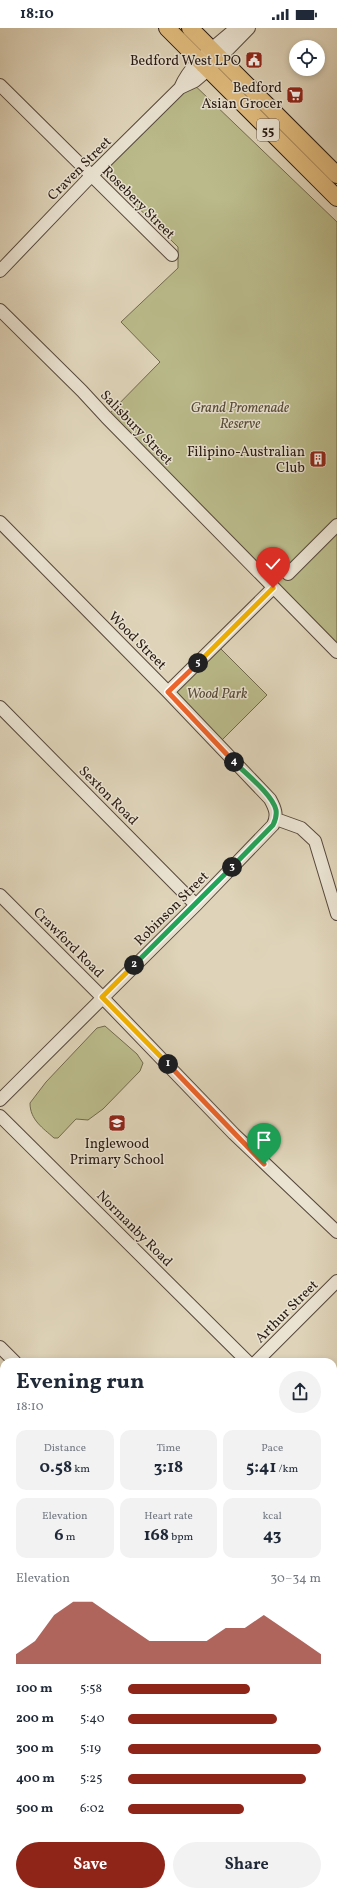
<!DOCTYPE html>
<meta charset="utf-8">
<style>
:root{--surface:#fff;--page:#f2f2f3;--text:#1f2937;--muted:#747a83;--accent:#8f2418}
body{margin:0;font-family:Vollkorn,serif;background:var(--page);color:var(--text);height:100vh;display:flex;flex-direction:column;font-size:15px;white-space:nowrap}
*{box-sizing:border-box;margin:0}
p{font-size:13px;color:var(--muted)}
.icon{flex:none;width:22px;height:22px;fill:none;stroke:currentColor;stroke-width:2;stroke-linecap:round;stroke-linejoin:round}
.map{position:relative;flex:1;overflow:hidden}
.details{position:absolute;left:0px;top:1330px;width:337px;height:538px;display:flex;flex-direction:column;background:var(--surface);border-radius:12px 12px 0 0;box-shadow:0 2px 6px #0003}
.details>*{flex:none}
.tools{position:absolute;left:289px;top:12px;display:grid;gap:8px}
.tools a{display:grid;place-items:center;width:36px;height:36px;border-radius:50%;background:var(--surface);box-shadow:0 2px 6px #0003;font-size:20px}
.pin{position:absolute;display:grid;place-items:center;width:34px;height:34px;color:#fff;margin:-41px -17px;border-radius:50% 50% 50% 0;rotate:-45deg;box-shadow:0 0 4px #0007}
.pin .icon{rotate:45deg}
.km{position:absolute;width:20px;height:20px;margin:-10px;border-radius:50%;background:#222;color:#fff;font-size:11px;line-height:20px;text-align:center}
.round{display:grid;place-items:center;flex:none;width:42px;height:42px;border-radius:21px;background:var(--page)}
.headline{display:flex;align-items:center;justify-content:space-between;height:68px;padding:0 16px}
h1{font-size:22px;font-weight:700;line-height:30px}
.figures{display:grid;grid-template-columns:repeat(3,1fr);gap:6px;height:68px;padding:4px 16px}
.figures div{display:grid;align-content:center;border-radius:10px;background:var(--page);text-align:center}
.figures b{font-size:17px;font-weight:700}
.figures small{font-size:11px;font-weight:400}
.figures p{font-size:11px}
.chart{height:112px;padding:8px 16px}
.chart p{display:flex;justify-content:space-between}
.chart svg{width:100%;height:72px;margin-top:4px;fill:var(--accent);opacity:.7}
.cta{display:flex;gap:8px;margin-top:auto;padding:8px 16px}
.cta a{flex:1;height:46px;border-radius:24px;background:var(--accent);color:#fff;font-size:16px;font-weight:700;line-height:46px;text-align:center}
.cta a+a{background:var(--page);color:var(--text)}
ul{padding:0 16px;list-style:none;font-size:13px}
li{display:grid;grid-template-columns:64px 48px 1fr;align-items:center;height:30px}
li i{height:10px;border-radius:5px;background:var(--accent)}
.status{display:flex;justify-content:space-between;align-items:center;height:28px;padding:0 20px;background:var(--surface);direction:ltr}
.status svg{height:11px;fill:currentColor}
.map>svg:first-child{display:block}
</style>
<div class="status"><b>18:10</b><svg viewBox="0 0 49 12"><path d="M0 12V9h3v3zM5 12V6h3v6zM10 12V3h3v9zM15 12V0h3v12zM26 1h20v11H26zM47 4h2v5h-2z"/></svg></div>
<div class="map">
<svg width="337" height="1868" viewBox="0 0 337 1868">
<rect width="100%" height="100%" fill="#dfd4b9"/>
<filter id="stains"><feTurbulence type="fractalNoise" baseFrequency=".005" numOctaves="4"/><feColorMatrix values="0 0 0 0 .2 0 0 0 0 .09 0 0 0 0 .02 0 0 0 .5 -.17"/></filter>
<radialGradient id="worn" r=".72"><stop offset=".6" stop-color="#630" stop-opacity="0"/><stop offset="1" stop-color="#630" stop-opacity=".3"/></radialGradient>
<!-- green -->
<path fill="#baba8a" stroke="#716a4e" d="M185,48L337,194V624L106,389L160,334L121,294L178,240V219L102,144Z
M217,617L267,667L220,714L168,664Z
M105,998L137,1026L143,1035L140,1043L103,1081L88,1092L76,1091L58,1110H54C43,1100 30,1092 30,1075L46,1054L97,1000Z"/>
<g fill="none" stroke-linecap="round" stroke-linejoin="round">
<!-- minor casing -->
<g stroke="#56483c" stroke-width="14">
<path id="minor" d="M0,57L172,227
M180,60C191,34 215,19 236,0
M0,243L91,148L180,60L195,53L208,42L249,0
M0,282L82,363L106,389L337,624
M0,494L168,664L270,771C275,780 278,787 273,797L196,877L0,1072
M288,546L337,497
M168,664L273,560
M0,679L196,877
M276,791L301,800L315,813L337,886
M0,867L102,969L234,1106L337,1204
M0,1088L248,1334
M0,1319L15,1334
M256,1334L337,1253
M333,1419L337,1423
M0,1555L4,1559
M333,1587L337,1588
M333,1679L337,1683
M0,1791L4,1795
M72,1864L76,1868
M186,1864L190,1868
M309,1864L313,1868"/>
</g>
<!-- major casing -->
<g stroke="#281a12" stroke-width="18">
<path id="major" d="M167,0L337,170
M190,0L337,147
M333,1560L337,1556
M333,1576L337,1572
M5,1868L9,1864"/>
</g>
<!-- minor -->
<use href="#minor" stroke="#eae3d2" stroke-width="12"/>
<!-- major -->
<use href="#major" stroke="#e0ba7c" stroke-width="16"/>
</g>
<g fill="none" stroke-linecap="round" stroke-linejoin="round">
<!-- split-1 casing -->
<g stroke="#fff" stroke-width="8">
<path id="split-1" d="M168,1036L264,1136"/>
</g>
<!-- split-2 casing -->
<g stroke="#fff" stroke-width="8">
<path id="split-2" d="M134,937L102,969L168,1036"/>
</g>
<!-- split-3 casing -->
<g stroke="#fff" stroke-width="8">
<path id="split-3" d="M134,937L232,839"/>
</g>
<!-- split-4 casing -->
<g stroke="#fff" stroke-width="8">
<path id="split-4" d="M232,839L273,797C275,793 277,788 276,782C273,767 245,745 234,734"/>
</g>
<!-- split-5 casing -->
<g stroke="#fff" stroke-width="8">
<path id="split-5" d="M198,635L168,664L234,734"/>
</g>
<!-- split-6 casing -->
<g stroke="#fff" stroke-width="8">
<path id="split-6" d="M198,635L273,560"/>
</g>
<!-- split-1 -->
<use href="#split-1" stroke="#f0652b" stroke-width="5"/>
<!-- split-2 -->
<use href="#split-2" stroke="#f5b400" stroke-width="5"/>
<!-- split-3 -->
<use href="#split-3" stroke="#22a559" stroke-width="5"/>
<!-- split-4 -->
<use href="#split-4" stroke="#22a559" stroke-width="5"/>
<!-- split-5 -->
<use href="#split-5" stroke="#f0652b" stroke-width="5"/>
<!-- split-6 -->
<use href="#split-6" stroke="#f5b400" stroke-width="5"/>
</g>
<!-- icons -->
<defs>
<g id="civic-square" transform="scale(0.9)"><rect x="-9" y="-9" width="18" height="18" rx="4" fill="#8f2418" stroke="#eae3d2"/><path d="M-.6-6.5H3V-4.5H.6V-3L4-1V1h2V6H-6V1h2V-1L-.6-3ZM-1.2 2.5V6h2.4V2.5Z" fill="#fff"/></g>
<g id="supermarket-square" transform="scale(0.9)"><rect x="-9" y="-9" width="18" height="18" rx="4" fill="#8f2418" stroke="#eae3d2"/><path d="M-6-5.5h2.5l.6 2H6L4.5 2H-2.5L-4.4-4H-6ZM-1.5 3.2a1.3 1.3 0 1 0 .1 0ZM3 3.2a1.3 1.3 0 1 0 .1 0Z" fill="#fff"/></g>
<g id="building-square" transform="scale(0.9)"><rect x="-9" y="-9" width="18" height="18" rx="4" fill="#8f2418" stroke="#eae3d2"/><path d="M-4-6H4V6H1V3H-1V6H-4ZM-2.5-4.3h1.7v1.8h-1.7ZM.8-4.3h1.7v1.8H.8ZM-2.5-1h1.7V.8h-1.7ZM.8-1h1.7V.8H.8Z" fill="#fff"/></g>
<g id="school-square" transform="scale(0.9)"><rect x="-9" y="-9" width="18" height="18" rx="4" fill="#8f2418" stroke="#eae3d2"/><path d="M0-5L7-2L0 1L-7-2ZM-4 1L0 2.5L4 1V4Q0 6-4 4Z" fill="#fff"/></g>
</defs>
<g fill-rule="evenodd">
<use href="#civic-square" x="254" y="32"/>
<use href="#supermarket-square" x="295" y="67"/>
<use href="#building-square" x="318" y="431"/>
<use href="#school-square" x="117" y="1095"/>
</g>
<g text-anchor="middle" stroke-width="3" stroke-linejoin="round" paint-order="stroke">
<!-- shield labels -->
<rect fill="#eae3d2" stroke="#62564c" stroke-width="1" x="257" y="91" width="22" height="22" rx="3"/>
<g font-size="13" font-weight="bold" fill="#281a12">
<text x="268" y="107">55</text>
</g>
<!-- poi labels -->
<g font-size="14" fill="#281a12" stroke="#eae3d2" text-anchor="end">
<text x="241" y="37">Bedford West LPO</text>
<text x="282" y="64">Bedford<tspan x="282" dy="16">Asian Grocer</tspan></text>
<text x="305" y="428">Filipino-Australian<tspan x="305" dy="16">Club</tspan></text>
<text x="117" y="1120" text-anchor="middle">Inglewood<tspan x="117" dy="16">Primary School</tspan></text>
</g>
<!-- street labels -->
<g font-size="14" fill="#281a12" stroke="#eae3d2">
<text transform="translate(79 140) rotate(-45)" y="5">Craven Street</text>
<text transform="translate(139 174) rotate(45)" y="5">Rosebery Street</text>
<text transform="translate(137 399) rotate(46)" y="5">Salisbury Street</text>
<text transform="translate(138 612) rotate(45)" y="5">Wood Street</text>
<text transform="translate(109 767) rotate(45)" y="5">Sexton Road</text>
<text transform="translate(171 880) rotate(-45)" y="5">Robinson Street</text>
<text transform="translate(69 914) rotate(45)" y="5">Crawford Road</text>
<text transform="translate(135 1200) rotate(45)" y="5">Normanby Road</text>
<text transform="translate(286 1283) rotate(-45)" y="5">Arthur Street</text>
</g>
<!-- park labels -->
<g font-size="14" font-style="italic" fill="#544a36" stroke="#eae3d2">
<text x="240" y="384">Grand Promenade<tspan x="240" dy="16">Reserve</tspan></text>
<text x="217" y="670">Wood Park</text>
</g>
</g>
<rect width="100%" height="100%" filter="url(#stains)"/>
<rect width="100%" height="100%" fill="url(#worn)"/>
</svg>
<div class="tools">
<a><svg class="icon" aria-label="locate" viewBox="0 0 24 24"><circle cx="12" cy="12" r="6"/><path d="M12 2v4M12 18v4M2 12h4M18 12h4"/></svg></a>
</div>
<div class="pin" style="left:264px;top:1136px;background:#1e9e55"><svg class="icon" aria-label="arrive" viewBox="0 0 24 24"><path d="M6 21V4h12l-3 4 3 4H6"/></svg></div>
<div class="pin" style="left:273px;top:560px;background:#d93025"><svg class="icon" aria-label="check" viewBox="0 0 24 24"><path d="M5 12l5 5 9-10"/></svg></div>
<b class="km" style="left:168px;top:1036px">1</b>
<b class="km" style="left:134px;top:937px">2</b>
<b class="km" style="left:232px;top:839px">3</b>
<b class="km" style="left:234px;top:734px">4</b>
<b class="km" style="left:198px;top:635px">5</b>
<section class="details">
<div class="headline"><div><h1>Evening run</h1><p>18:10</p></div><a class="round"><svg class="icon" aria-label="share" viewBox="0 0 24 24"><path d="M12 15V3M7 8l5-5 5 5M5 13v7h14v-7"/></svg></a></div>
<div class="figures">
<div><p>Distance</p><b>0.58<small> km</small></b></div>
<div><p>Time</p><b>3:18</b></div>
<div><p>Pace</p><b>5:41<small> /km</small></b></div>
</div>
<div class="figures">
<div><p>Elevation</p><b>6<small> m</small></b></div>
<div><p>Heart rate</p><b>168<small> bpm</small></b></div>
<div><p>kcal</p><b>43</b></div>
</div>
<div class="chart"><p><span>Elevation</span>30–34 m</p>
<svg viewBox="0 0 160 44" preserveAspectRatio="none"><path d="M0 44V38L10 30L20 14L30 6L40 6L50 14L60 22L70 30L80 30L90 30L100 30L110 22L120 22L130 14L140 22L150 30L160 38V44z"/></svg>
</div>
<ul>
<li><b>100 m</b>5:58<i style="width:63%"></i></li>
<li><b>200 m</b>5:40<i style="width:77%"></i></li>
<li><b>300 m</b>5:19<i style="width:100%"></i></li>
<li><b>400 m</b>5:25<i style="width:92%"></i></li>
<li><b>500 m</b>6:02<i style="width:60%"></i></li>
</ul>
<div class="cta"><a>Save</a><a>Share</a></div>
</section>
</div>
